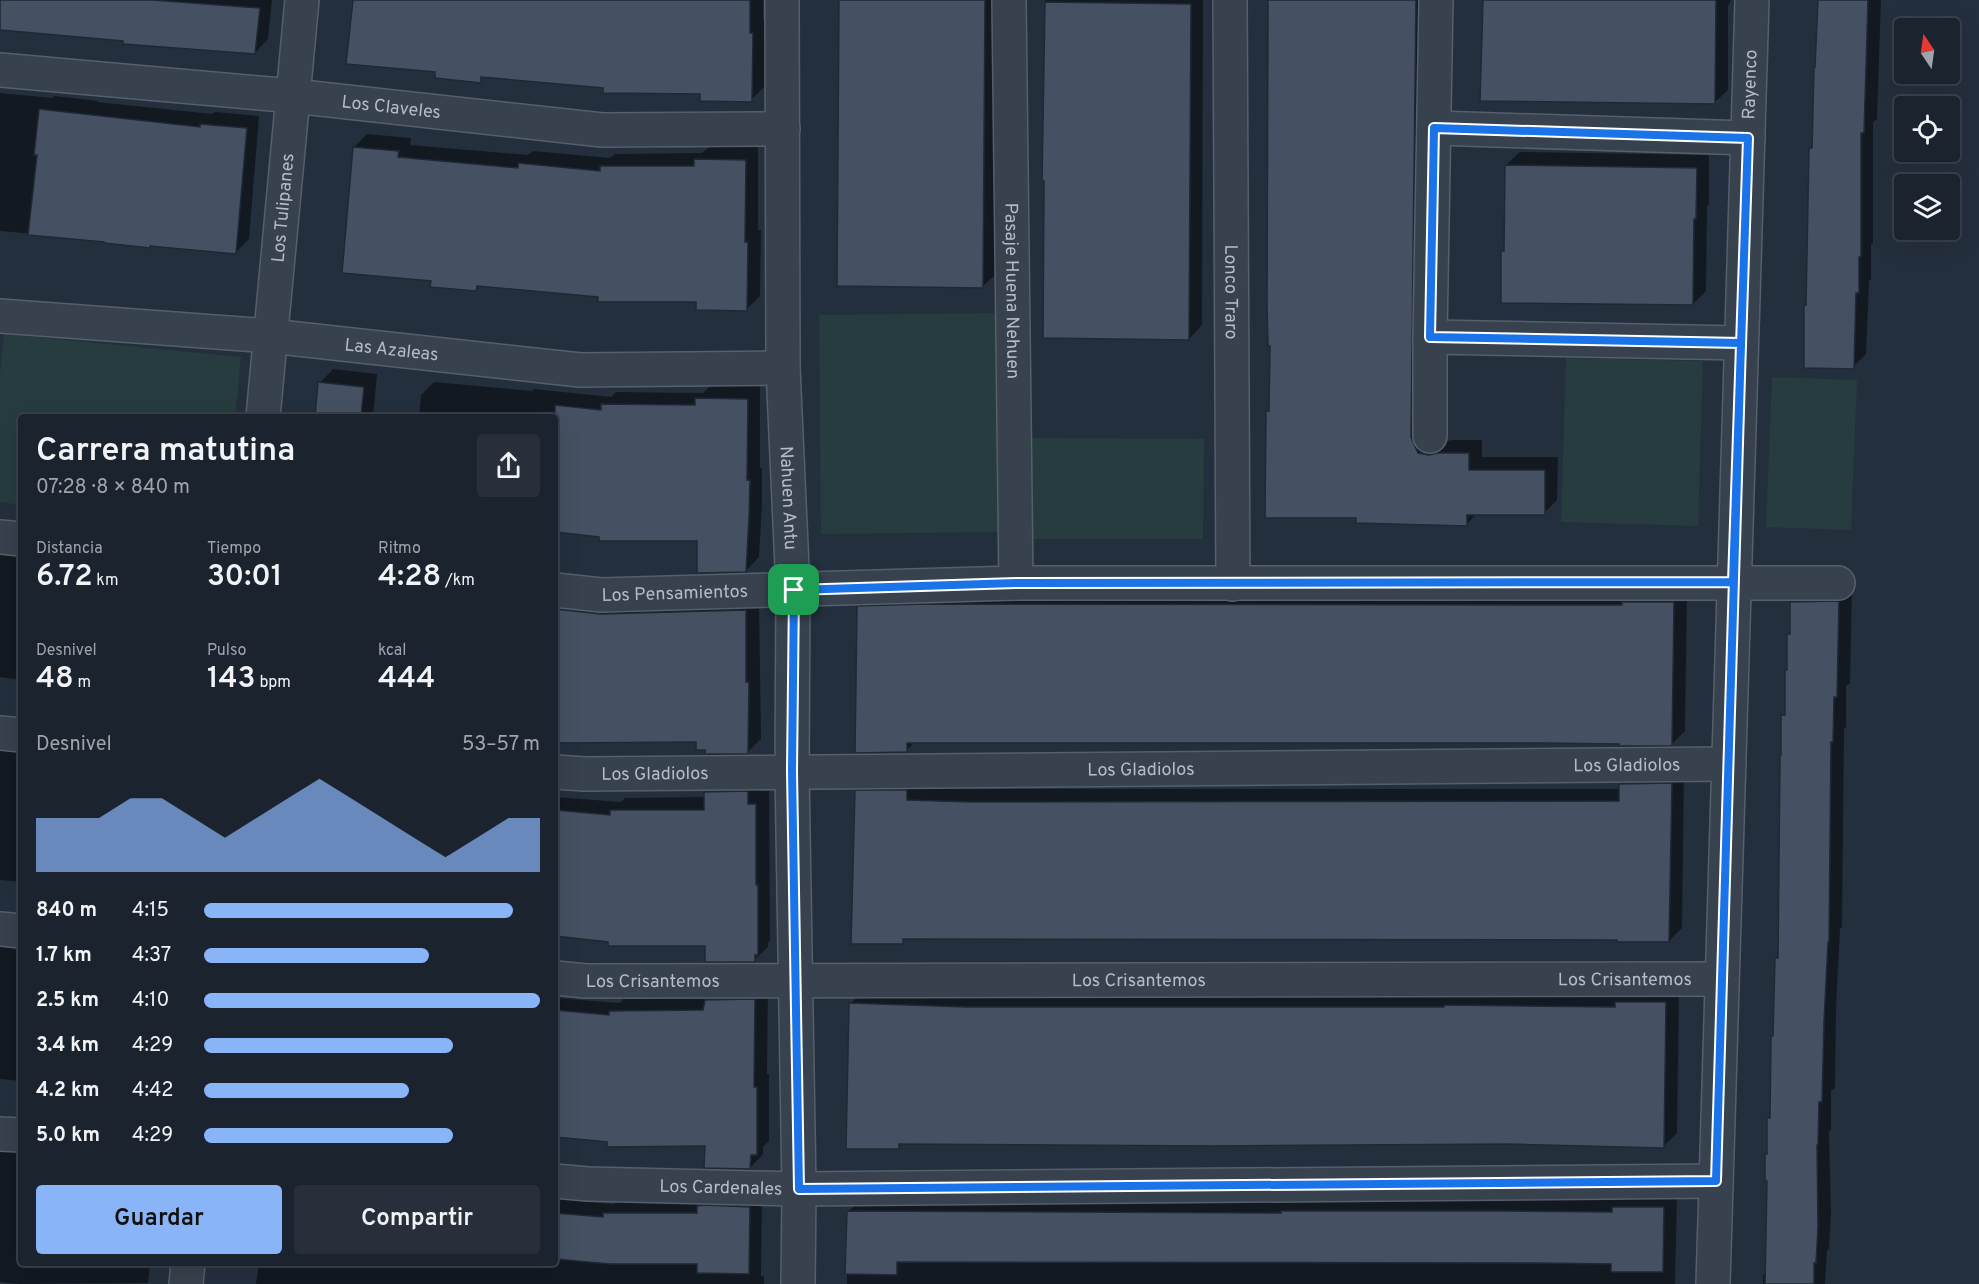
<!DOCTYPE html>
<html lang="es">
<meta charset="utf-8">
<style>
:root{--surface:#1b232e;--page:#282f3a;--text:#f1f3f6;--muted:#a0a4aa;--line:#39404a;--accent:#8ab4f8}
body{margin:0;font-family:Overpass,sans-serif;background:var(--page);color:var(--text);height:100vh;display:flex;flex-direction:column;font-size:22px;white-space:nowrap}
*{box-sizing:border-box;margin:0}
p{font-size:20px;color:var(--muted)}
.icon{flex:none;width:33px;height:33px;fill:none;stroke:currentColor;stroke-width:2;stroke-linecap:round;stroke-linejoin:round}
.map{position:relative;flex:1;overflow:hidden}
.drawer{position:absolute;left:18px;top:414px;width:540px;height:852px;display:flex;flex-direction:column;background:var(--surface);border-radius:6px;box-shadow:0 6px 24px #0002,0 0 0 2px var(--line)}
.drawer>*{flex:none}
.needle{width:39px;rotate:347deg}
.controls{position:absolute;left:1894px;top:18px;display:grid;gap:12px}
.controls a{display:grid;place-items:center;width:66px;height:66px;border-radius:6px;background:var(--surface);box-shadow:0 6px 24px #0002,0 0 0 2px var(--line);font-size:30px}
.pin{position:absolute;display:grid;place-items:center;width:51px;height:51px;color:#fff;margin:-26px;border-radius:12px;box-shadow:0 3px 9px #0006}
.round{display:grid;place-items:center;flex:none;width:63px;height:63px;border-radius:6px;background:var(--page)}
.headline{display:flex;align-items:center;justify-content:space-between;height:102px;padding:0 18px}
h1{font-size:33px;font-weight:600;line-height:45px}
.stats{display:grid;grid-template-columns:repeat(3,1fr);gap:9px;height:102px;padding:6px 18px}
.stats div{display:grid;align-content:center}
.stats b{font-size:30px;font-weight:600}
.stats small{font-size:16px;font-weight:400}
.stats p{font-size:16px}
.chart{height:168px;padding:12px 18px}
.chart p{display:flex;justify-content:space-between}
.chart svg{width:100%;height:108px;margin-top:6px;fill:var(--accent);opacity:.7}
.action{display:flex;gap:12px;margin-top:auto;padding:12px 18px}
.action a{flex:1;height:69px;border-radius:6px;background:var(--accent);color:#111;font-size:24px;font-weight:600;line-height:69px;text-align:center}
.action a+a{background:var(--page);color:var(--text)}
ul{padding:0 18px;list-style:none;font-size:20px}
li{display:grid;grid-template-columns:96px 72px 1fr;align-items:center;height:45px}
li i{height:15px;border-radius:8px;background:var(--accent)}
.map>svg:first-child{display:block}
</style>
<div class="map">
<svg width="1979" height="1284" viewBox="0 0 1979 1284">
<rect width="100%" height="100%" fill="#242f3e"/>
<!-- green -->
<path fill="#263c3f" d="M998,313L1000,532L821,534L819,315Z
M4,334L241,357L235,417H21V505L0,502V374Z
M1566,358L1703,361L1698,526L1561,522Z
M1772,377L1857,380L1851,530L1766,527Z
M1028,438L1204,439L1203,539H1028Z"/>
<!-- shadow -->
<path fill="#0007" d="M0,0H272L268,39L255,53L8,29L6,31L0,30Z
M355,0H763V21H765L764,87L751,100L702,93L604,87L485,76L480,81L437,70Z
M840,0H997L996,274L982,287Z
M1045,0H1203L1202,325L1189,339L1044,336Z
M1270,0H1429L1444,442L1452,440H1482V457H1558L1557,500L1544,513H1477L1467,524L1358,517L1267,412L1270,409Z
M1485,0H1731L1728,6V90L1714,103Z
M1819,0H1881L1877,119L1873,122V243L1871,244V279L1869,281L1866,354L1853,367L1805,305L1808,303L1810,149L1814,145Z
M0,93L52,98L54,96L98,101L97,102L212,114L215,112L259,116L249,239L236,252L0,231Z
M367,134L411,138L410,145L528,155L533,151L610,158L615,154L702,153L709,147H758V230H761L760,296L747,309L697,301L599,296L480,285L476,290L432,279L354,147Z
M1520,152L1709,155V204L1707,206L1706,291L1693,304L1503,252L1506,249V165Z
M333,369L377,374L373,417H317L320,383Z
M434,382L532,391L534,389L611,397L616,392L703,393L710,386H760V468H762V504L759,557L746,571L699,540L601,535L555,531V417H419L421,395Z
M0,540L21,544V680L0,677Z
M1687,589L1685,731L1672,744L1620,742L916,741L906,751L858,607L871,594Z
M1805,589H1852L1850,683L1846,686V727L1844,729L1842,927L1840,929L1836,1008L1835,1088L1831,1091V1130L1829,1132L1831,1213L1829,1248L1827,1251L1825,1284H1763V1275L1766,1272L1768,1180L1766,1154L1768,1153V1118L1772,1115L1777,959L1779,956L1783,715L1786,712L1788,634L1791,631V602Z
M555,593L759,597L761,739L747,752L707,748L697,741L555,732Z
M0,742L21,743V882L0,880Z
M1634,771H1684L1682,928L1669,941L1539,938L908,937L902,943L856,791L869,778L919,777V788L986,789H1620V784Z
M719,779H760V791H769L770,940L768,943V947L754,960L707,945L610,940L555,935V797L621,802L625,798L706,797V792Z
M0,940L21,944V1081L0,1079Z
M720,987H768L767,1074H769V1141L763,1147V1154L750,1168L706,1145L609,1141L555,1136V998L620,1003L624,998H709Z
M1679,989L1677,1133L1664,1146L1509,1143H903L898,1148L850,1004L864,991Z
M0,1144L21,1146V1263H150L148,1283L20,1284L0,1282Z
M762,1194L761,1276H764V1284H256L259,1263H555V1199L614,1204L618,1200Z
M1627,1194H1677L1675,1284H847L848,1212L861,1199L1622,1200Z"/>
<!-- building -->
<path fill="#455162" stroke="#1f2835" stroke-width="1.5" d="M0,0H152L260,8L255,54L123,44V41L0,30Z
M353,0H750V33H753L752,102L700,101V94L603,93V88L481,77V83L435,78V72L346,64Z
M839,0H985L983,288L837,286Z
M1268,0H1416L1411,437L1418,453L1429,455L1438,453H1469V470H1545V515H1467V526L1356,523V518H1265L1266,411H1269L1270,346H1268L1267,305Z
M1483,0H1716L1715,104L1480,101Z
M1818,0H1868L1864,133H1861V257H1859V293H1856L1854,369L1804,368V305H1806L1809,148H1812L1814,67H1815Z
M1045,2L1191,4L1189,340L1043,338L1044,181H1042Z
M39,109L200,127V124L247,128L236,254L150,246V248L104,243V242L28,235L37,155H34Z
M353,147L399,151L398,157L518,168V163L600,171V166H694V159L746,160L745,242H748L747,311L696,310V302H598V297L477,286L476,291L430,287L431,281L342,273Z
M1505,165L1697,168L1696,219H1694L1693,305L1501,303V251H1504Z
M318,382L364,387L361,417H315Z
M695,398L748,399L747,480H750L749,518L746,572L697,573V541H599V537L555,532V405L601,410V404L695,405Z
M1839,601L1837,697H1834L1833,742H1831L1829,942H1828L1824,1022L1822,1102H1819L1818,1145H1817L1818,1227L1816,1263H1814V1284H1765L1767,1181H1765V1154H1767V1118H1770L1771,1036H1773L1775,958H1778L1780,755H1781V715H1785V670H1787V634H1790V602Z
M1622,602H1674L1672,746H1619V744L1543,743H907V752L855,753L857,606L925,604L1560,605H1622Z
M555,609L601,614L746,610V682H749L748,754H705V750H696V742L555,743Z
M1672,783L1669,942H1617V940L903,939V944H851L855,790H907V800L972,802L1619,801V784Z
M748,791V804H756V885H758V955H755V962H705V946H608V942L555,936V810L610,815V810H704V792Z
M755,999L754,1087H757V1155H751L750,1169L704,1168L705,1146L607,1147V1142L555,1137V1010L609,1015V1011L703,1010L705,1000Z
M1615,1002H1666L1664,1148L1509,1144L1213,1146L899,1144V1149H846L849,1003L967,1007H1444V1005L1615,1007Z
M704,1205L750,1207L749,1274L697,1273V1264H610L555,1259V1213L603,1217V1213H697V1206Z
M1612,1207H1664L1663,1272H1611V1264L1541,1263L897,1262V1275L845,1274L847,1211L1281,1213V1211H1507L1612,1212Z"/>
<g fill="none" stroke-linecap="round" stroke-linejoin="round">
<!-- minor casing -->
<g stroke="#565f6c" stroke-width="36">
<g id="minor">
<path id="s1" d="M782,0L783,368L793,590L792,771L799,1189L798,1284"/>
<path id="s2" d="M1009,0L1016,583"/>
<path id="s3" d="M1230,0L1233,584"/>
<path id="s4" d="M0,70L293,96L602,130L783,129"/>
<path d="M1434,128L1748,138"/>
<path id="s5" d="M0,316L270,336L580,370L783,368"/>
<path d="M1430,337L1741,343"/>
<path id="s6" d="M263,417L302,0"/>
<path d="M1430,436V337L1436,0"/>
<path d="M0,537L21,539"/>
<path id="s7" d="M555,590L601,595L1016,583H1838"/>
<path d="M0,733L21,735"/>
<path id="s8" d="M555,772L585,774L1729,764"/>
<path d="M0,929L21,931"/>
<path id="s9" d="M555,978L586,981L1722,979"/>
<path d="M0,1134L21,1135"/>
<path id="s10" d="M555,1181L588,1184L799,1189L1716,1181"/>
<path d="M186,1284L188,1263"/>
<path id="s11" d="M1713,1284L1752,0"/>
</g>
</g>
<!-- minor -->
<use href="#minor" stroke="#38414e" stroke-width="33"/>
</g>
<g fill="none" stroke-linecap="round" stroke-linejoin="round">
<!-- route casing -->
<g stroke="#fff" stroke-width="12">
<path id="route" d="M794,590L792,771L799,1189L1716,1181L1741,343L1430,337L1434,128L1748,138L1733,582L1016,583L794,590"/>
</g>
<!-- route -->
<use href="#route" stroke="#1a73e8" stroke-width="8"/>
</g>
<g text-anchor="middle" stroke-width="5" stroke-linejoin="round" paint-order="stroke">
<!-- street labels -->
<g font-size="18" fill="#b4bcc9" stroke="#1d2633">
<text dy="6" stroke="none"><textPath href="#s11" startOffset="1200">Rayenco</textPath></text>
<text dy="6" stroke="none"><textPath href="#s4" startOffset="393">Los Claveles</textPath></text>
<text dy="6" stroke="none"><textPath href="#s6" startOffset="210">Los Tulipanes</textPath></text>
<text dy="6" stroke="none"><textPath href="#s2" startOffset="291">Pasaje Huena Nehuen</textPath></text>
<text dy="6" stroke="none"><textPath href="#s3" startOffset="292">Lonco Traro</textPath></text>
<text dy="6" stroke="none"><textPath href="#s5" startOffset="393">Las Azaleas</textPath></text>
<text dy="6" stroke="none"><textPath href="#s1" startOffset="498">Nahuen Antu</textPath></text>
<text dy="6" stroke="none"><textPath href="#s7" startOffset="120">Los Pensamientos</textPath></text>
<text dy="6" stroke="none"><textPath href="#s8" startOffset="1072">Los Gladiolos</textPath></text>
<text dy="6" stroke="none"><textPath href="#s8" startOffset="586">Los Gladiolos</textPath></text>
<text dy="6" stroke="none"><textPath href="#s8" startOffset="100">Los Gladiolos</textPath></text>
<text dy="6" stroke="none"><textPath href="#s9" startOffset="1070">Los Crisantemos</textPath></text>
<text dy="6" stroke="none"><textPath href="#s9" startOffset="98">Los Crisantemos</textPath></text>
<text dy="6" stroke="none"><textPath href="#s9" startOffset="584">Los Crisantemos</textPath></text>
<text dy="6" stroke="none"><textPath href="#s10" startOffset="166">Los Cardenales</textPath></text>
</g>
</g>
</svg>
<div class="controls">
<a><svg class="needle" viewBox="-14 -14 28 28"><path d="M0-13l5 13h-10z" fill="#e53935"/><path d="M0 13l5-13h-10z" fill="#a0a4aa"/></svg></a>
<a><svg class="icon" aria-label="locate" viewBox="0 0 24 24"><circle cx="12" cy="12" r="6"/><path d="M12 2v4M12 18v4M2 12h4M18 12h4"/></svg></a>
<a><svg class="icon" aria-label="layers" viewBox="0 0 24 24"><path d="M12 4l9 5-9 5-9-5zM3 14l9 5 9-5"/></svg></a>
</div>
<div class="pin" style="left:794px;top:590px;background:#1e9e55"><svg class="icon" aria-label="arrive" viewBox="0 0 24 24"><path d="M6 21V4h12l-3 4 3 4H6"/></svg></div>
<section class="drawer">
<div class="headline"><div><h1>Carrera matutina</h1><p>07:28 · 8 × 840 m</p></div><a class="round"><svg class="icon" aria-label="share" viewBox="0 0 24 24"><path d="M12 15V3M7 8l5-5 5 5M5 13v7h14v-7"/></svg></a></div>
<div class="stats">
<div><p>Distancia</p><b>6.72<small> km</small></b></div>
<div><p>Tiempo</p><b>30:01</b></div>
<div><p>Ritmo</p><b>4:28<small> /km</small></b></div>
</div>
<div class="stats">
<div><p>Desnivel</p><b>48<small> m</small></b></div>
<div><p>Pulso</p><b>143<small> bpm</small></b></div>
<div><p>kcal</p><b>444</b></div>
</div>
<div class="chart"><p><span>Desnivel</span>53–57 m</p>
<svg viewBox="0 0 160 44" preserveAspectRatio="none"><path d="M0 44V22L10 22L20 22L30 14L40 14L50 22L60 30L70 22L80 14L90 6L100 14L110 22L120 30L130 38L140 30L150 22L160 22V44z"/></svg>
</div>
<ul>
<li><b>840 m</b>4:15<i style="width:92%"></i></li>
<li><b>1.7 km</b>4:37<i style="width:67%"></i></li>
<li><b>2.5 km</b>4:10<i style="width:100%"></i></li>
<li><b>3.4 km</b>4:29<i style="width:74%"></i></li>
<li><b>4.2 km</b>4:42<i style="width:61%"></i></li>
<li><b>5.0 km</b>4:29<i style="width:74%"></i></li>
</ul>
<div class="action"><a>Guardar</a><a>Compartir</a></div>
</section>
</div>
